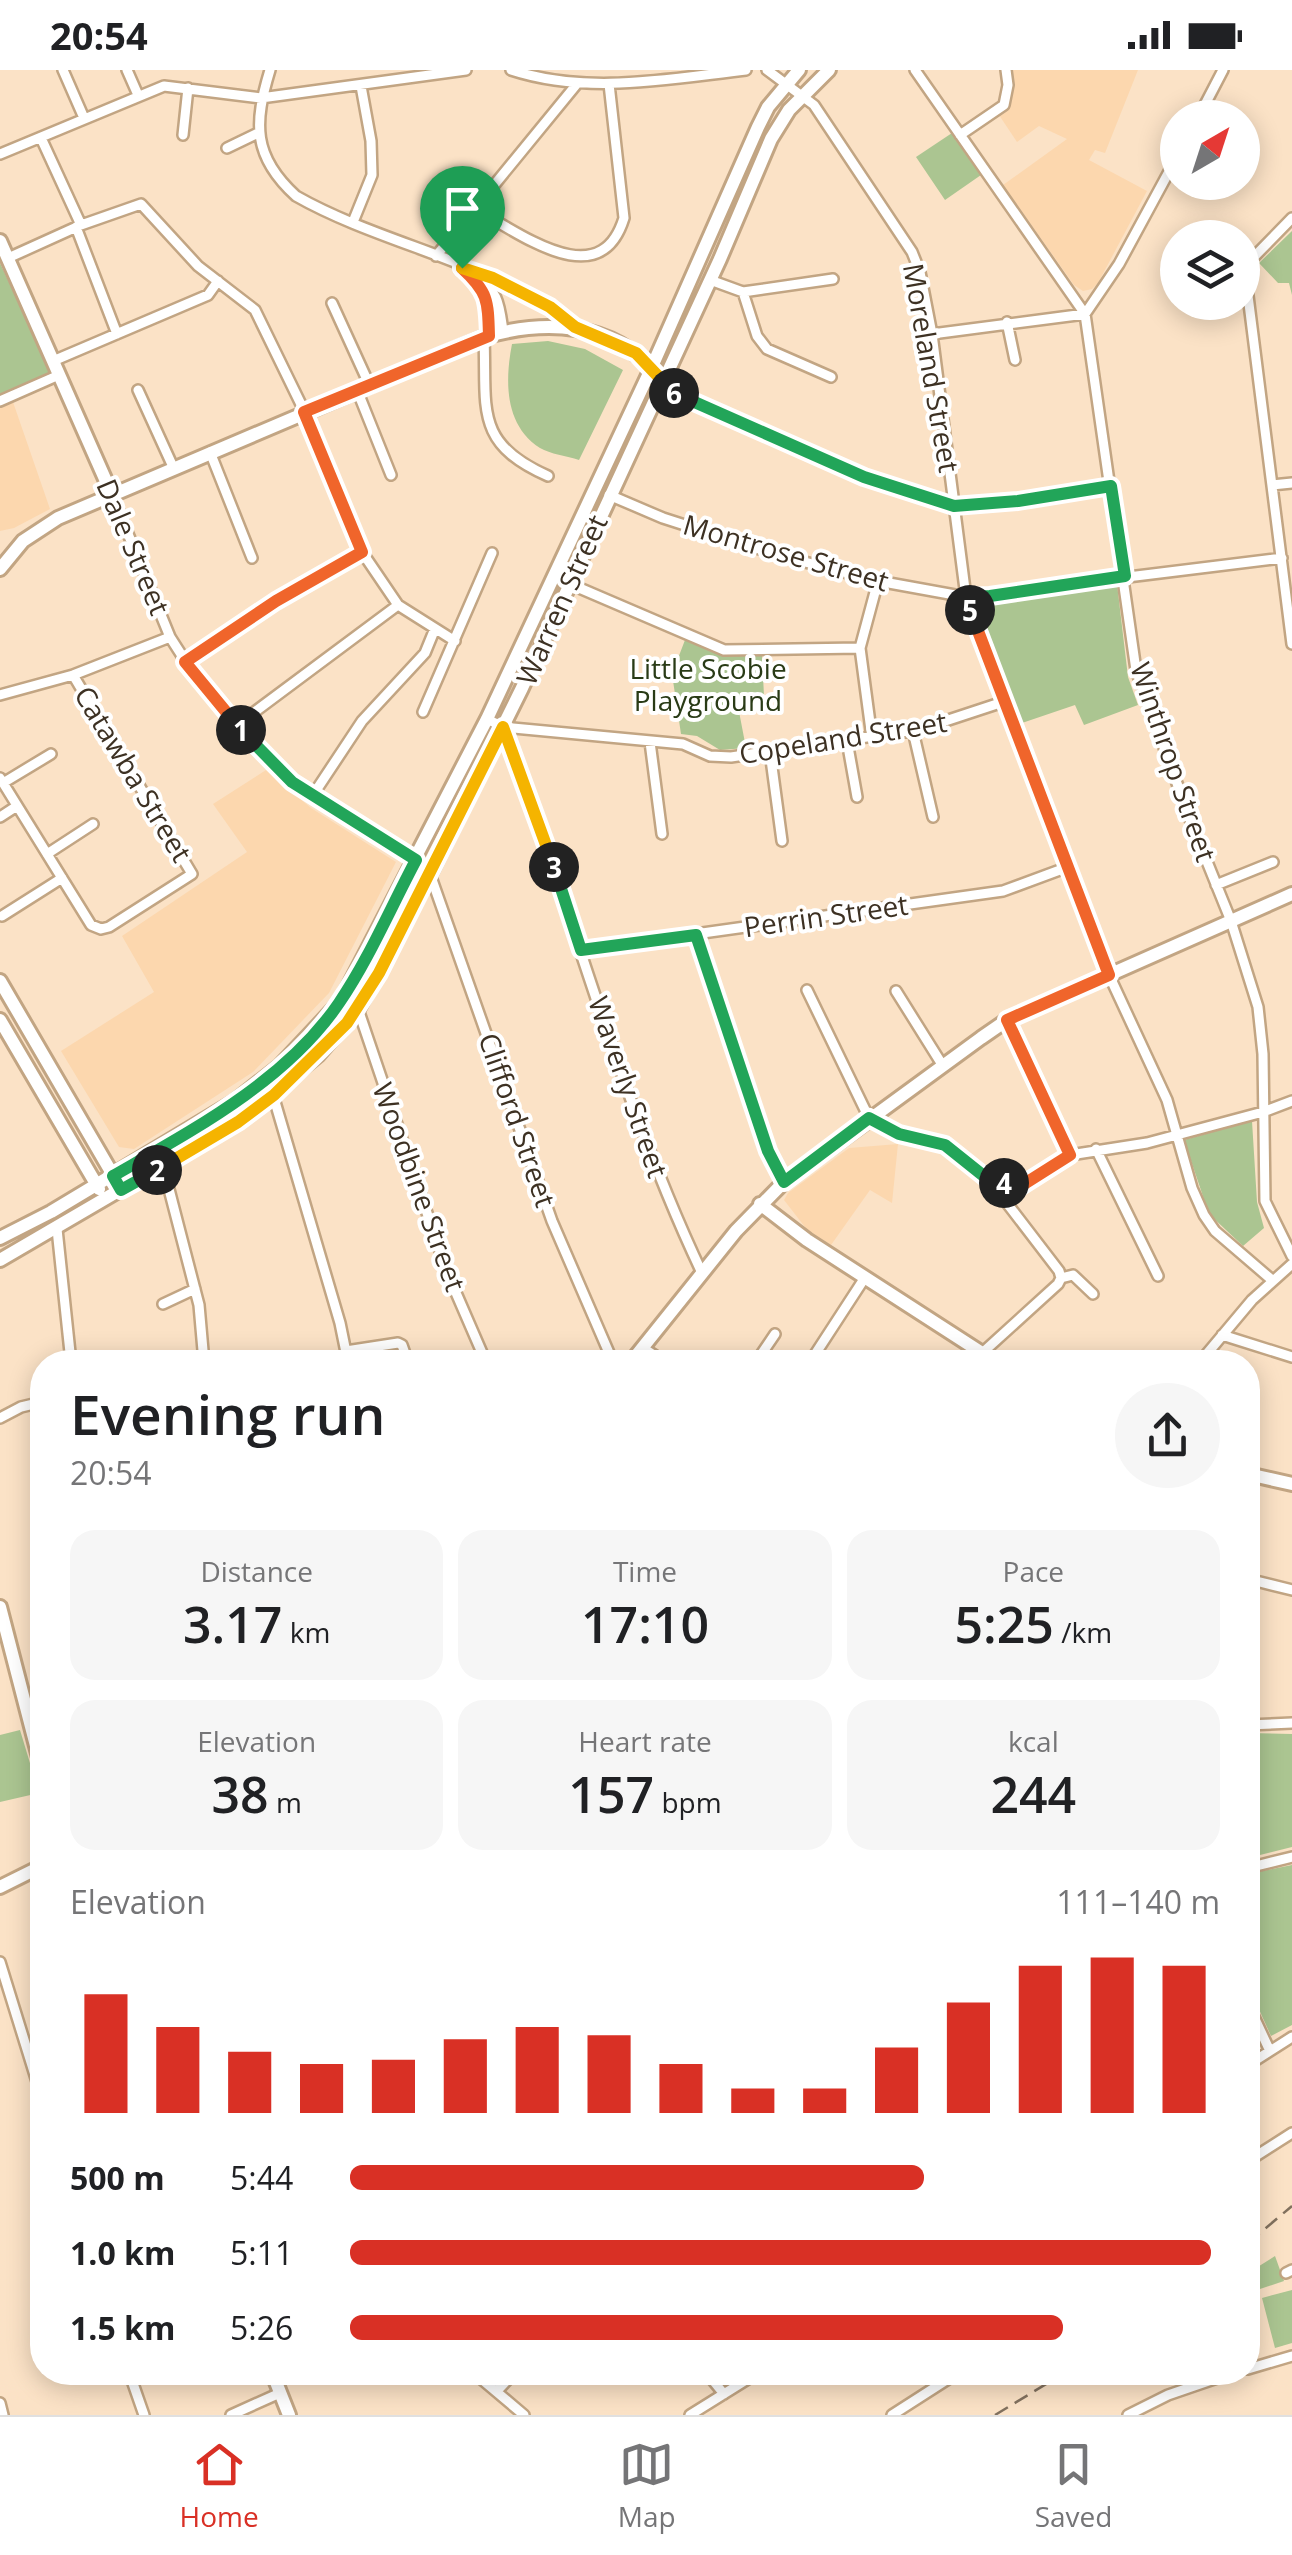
<!DOCTYPE html>
<meta charset="utf-8">
<style>
:root{--surface:#fff;--page:#f6f6f6;--text:#202124;--muted:#757577;--line:#e0e0e0;--accent:#d93025}
body{margin:0;font-family:"Open Sans",sans-serif;background:var(--page);color:var(--text);height:100vh;display:flex;flex-direction:column;font-size:38px;white-space:nowrap}
*{box-sizing:border-box;margin:0}
p{font-size:32px;color:var(--muted)}
.icon{flex:none;width:55px;height:55px;fill:none;stroke:currentColor;stroke-width:2;stroke-linecap:round;stroke-linejoin:round}
.map{position:relative;flex:1;overflow:hidden}
.sheet{position:absolute;left:30px;top:1280px;width:1230px;height:1035px;display:flex;flex-direction:column;background:var(--surface);border-radius:40px;box-shadow:0 5px 25px #0003}
.sheet>*{flex:none}
.needle{width:65px;rotate:39deg}
.controls{position:absolute;left:1160px;top:30px;display:grid;gap:20px}
.controls a{display:grid;place-items:center;width:100px;height:100px;border-radius:50%;background:var(--surface);box-shadow:0 5px 25px #0003;font-size:50px}
.pin{position:absolute;display:grid;place-items:center;width:85px;height:85px;color:#fff;margin:-102px -42px;border-radius:50% 50% 50% 0;rotate:-45deg;box-shadow:0 0 10px #0007}
.pin .icon{rotate:45deg}
.km{position:absolute;width:50px;height:50px;margin:-25px;border-radius:50%;background:#222;color:#fff;font-size:28px;line-height:50px;text-align:center}
.round{display:grid;place-items:center;flex:none;width:105px;height:105px;border-radius:52px;background:var(--page)}
.headline{display:flex;align-items:center;justify-content:space-between;height:170px;padding:0 40px}
h1{font-size:55px;font-weight:600;line-height:75px}
.figures{display:grid;grid-template-columns:repeat(3,1fr);gap:15px;height:170px;padding:10px 40px}
.figures div{display:grid;align-content:center;border-radius:25px;background:var(--page);text-align:center}
.figures b{font-size:50px;font-weight:600}
.figures small{font-size:28px;font-weight:400}
.figures p{font-size:28px}
.chart{height:280px;padding:20px 40px}
.chart p{display:flex;justify-content:space-between}
.chart svg{width:100%;height:180px;margin-top:10px;stroke:var(--accent);stroke-width:6}
ul{padding:0 40px;list-style:none;font-size:32px}
li{display:grid;grid-template-columns:160px 120px 1fr;align-items:center;height:75px}
li i{height:25px;border-radius:12px;background:var(--accent)}
.status{display:flex;justify-content:space-between;align-items:center;height:70px;padding:0 50px;background:var(--surface);direction:ltr}
.status svg{height:28px;fill:currentColor}
.menu{display:flex;justify-content:space-around;align-items:center;height:140px;border-top:2px solid var(--line);background:var(--surface);font-size:28px;color:var(--muted)}
.menu a{display:grid;justify-items:center;gap:5px}
.menu .on{color:var(--accent)}
.map>svg:first-child{display:block}
</style>
<div class="status"><b>20:54</b><svg viewBox="0 0 49 12"><path d="M0 12V9h3v3zM5 12V6h3v6zM10 12V3h3v9zM15 12V0h3v12zM26 1h20v11H26zM47 4h2v5h-2z"/></svg></div>
<div class="map">
<svg width="1292" height="2345" viewBox="0 0 1292 2345">
<rect width="100%" height="100%" fill="#fbe2c6"/>
<!-- built -->
<path fill="#fcd7ae" d="M1012,0H1138L1105,83L1095,80L1089,90L1147,121L1098,213L1092,219L1083,221L1074,215L1003,115L1067,69L1039,56L1017,72L999,45L1012,30Z
M13,332L50,439L14,458L0,461V338Z
M266,700L311,738L396,792L329,923L253,1002L134,1079L119,1077L61,981L154,922L122,866L247,782L213,734Z
M898,1074L892,1133L870,1120L831,1175L808,1161L784,1130L788,1123L849,1078Z"/>
<!-- green -->
<path fill="#abc591" d="M952,63L981,105L945,130L916,87Z
M1292,161V225L1289,213H1278L1259,193Z
M0,193L51,302L0,324Z
M548,271L585,279L623,300L579,390C567,386 550,384 540,378C504,355 505,310 512,274Z
M1117,514L1128,607L1138,635L1084,655L1075,635L1022,653L978,538L980,533Z
M685,570L726,585L762,586L764,626L737,631L746,678L720,680L697,666L681,664L672,604Z
M1252,1051L1257,1132L1264,1158L1243,1176L1209,1144L1184,1070Z
M20,1660L39,1723L0,1732V1665Z
M1248,1663L1292,1664V1777L1248,1788Z
M1292,1795V1955L1271,1966L1248,1915V1841L1251,1839L1248,1804Z
M1275,2186L1284,2211L1248,2223V2203Z
M1292,2220V2273L1275,2278L1262,2228Z"/>
<g fill="none" stroke-linecap="round" stroke-linejoin="round">
<!-- street casing -->
<g stroke="#c2a583" stroke-width="14">
<path id="street" d="M63,0L84,48
M127,0L138,25
M270,0C254,53 252,86 296,126C384,176 496,192 575,257
M511,0C588,25 667,9 746,0
M767,0L814,35L912,182L920,202L932,264L966,527L974,554L1109,905L1167,1030L1192,1118L1204,1145L1215,1161L1272,1210
M915,0L1085,244L1136,600L1191,752L1231,851L1258,937L1263,984L1265,1131L1292,1186
M1198,48L1223,0
M183,65L188,18
M960,65L1004,35L1008,15L1006,0
M41,68L81,155
M227,78L258,63
M0,84L164,16L261,28L466,0
M475,139C520,163 600,226 624,148L609,14
M1292,148L1249,192L1246,210L1292,574
M353,152L372,105L371,71L361,16
M76,157L117,264
M436,186L576,15
M8,188L81,155L141,134L198,196L255,240L313,359L362,482L398,535L455,571
M1177,194H1178
M474,205C499,222 499,233 503,261
M710,210L743,222L833,209
M478,213L487,227L489,266
M743,222L757,266L767,279L831,307
M332,233L369,314
M1007,252L1015,290
M932,264L1085,244L1119,194L1178,85
M484,267C487,338 473,373 548,406
M53,291L208,225L218,211
M662,313L676,324L864,407L954,436L1018,431L1111,416
M138,320L174,399
M357,320L391,405
M0,331L59,305
M210,382L252,488
M1272,415L1292,413
M609,425L663,448L778,485L878,511L966,527L1282,488
M113,427L170,567L193,603L283,705L356,755L416,790L430,804L552,1151L613,1292
M570,514L724,580L860,578
M185,592L276,531L362,482
M0,625L73,605L170,567
M423,642L492,483
M487,649L503,657L683,674L710,686L731,687L921,659L1003,632
M237,655L398,535
M503,657C572,838 619,1028 702,1203
M913,661L933,747
M872,668L860,578L878,511
M847,671L857,727
M650,672L662,764
M770,682L782,771
M0,708L91,855L101,859L109,857L192,804L73,605
M3,713L51,684
M313,725L362,651L425,583L434,561
M0,747L17,736
M47,784L93,754
M1216,815L1273,792
M2,846L62,808
M696,865L768,1081L784,1112
M581,880L1003,821L1068,797
M807,920L869,1048L899,1064L931,1070L945,1075L990,1111L1059,1201L1061,1208L1058,1214L981,1284
M896,921L943,996
M358,939L447,1202L486,1292
M1007,950L1070,1085
M273,1025L340,1253L348,1292
M1096,1079L1158,1206
M163,1096L199,1235L204,1292
M990,1111L1021,1116L1070,1085L1147,1073L1263,1042L1292,1031
M57,1159L71,1292
M1061,1208L1073,1205L1093,1224
M163,1234L195,1219
M1222,1265L1292,1287
M643,1278L665,1292
M346,1281L398,1273L402,1275L408,1292
M756,1292L775,1264
M810,1292L864,1209
M1200,1292L1252,1230L1292,1194
M0,1348L21,1337L42,1332
M1248,1509L1292,1520
M1248,1655L1292,1653
M1248,1798L1292,1787
M0,1892L42,2028
M1248,1934L1270,1981
M1248,1995L1292,1967
M1248,2091L1292,2063
M1286,2203L1292,2200
M1248,2299L1292,2286
M129,2302L144,2345
M473,2302L524,2345
M706,2302L724,2324
M497,2321L515,2302
M0,2333L3,2345
M231,2345L280,2323
M690,2345L759,2302
M892,2345L959,2302
M1128,2345L1168,2325L1235,2302"/>
</g>
<!-- secondary casing -->
<g stroke="#c2a583" stroke-width="18">
<path id="secondary" d="M0,171L113,427
M0,499L23,471L58,448L484,267C543,250 613,251 654,303
M0,911L117,1112
M0,950L99,1119
M760,1134L807,1170L996,1292
M0,1168L51,1142L234,1032L280,996L341,931L487,649L651,299L758,57L768,37L799,0
M0,1190L238,1051L318,985L358,939L430,804L522,618L720,189L771,69L789,40L829,0
M631,1292L736,1161L784,1112L981,968L1007,950L1292,824
M1248,1404L1292,1414
M0,1537L42,1699
M0,1817L42,1796
M272,2302L289,2345"/>
</g>
<!-- street -->
<use href="#street" stroke="#fff" stroke-width="9"/>
<!-- secondary -->
<use href="#secondary" stroke="#fff" stroke-width="12"/>
<!-- rail -->
<path stroke="#82715e" stroke-width="2.5" stroke-dasharray="15 8" stroke-linecap="butt" d="M1248,2173L1292,2136
M995,2345L1066,2302"/>
</g>
<g fill="none" stroke-linecap="round" stroke-linejoin="round">
<!-- split-1 casing -->
<g stroke="#fff" stroke-width="20">
<path id="split-1" d="M241,660L185,592L276,531L362,482L304,342L489,266C488,230 488,222 462,198"/>
</g>
<!-- split-2 casing -->
<g stroke="#fff" stroke-width="20">
<path id="split-2" d="M157,1100L121,1120L113,1106C193,1060 286,1011 339,933C369,889 391,837 416,790L292,712L241,660"/>
</g>
<!-- split-3 casing -->
<g stroke="#fff" stroke-width="20">
<path id="split-3" d="M157,1100L238,1052L274,1025L347,953L379,903L503,657L554,797"/>
</g>
<!-- split-4 casing -->
<g stroke="#fff" stroke-width="20">
<path id="split-4" d="M554,797L581,880L696,865L768,1081L784,1112L869,1048L899,1064L945,1075L990,1111L1004,1113"/>
</g>
<!-- split-5 casing -->
<g stroke="#fff" stroke-width="20">
<path id="split-5" d="M970,540L1109,905L1007,950L1070,1085L1021,1116L1004,1113"/>
</g>
<!-- split-6 casing -->
<g stroke="#fff" stroke-width="20">
<path id="split-6" d="M674,323L864,407L954,436L1018,431L1111,416L1125,506L990,526L966,527L970,540"/>
</g>
<!-- split-7 casing -->
<g stroke="#fff" stroke-width="20">
<path id="split-7" d="M462,198L493,208L550,237L575,257L636,283L674,323"/>
</g>
<!-- split-1 -->
<use href="#split-1" stroke="#f0652b" stroke-width="12"/>
<!-- split-2 -->
<use href="#split-2" stroke="#22a559" stroke-width="12"/>
<!-- split-3 -->
<use href="#split-3" stroke="#f5b400" stroke-width="12"/>
<!-- split-4 -->
<use href="#split-4" stroke="#22a559" stroke-width="12"/>
<!-- split-5 -->
<use href="#split-5" stroke="#f0652b" stroke-width="12"/>
<!-- split-6 -->
<use href="#split-6" stroke="#22a559" stroke-width="12"/>
<!-- split-7 -->
<use href="#split-7" stroke="#f5b400" stroke-width="12"/>
</g>
<g text-anchor="middle" stroke-width="8" stroke-linejoin="round" paint-order="stroke">
<!-- street labels -->
<g font-size="28" fill="#3d3123" stroke="#fff">
<text transform="translate(931 298) rotate(80)" y="10">Moreland Street</text>
<text transform="translate(133 477) rotate(67)" y="10">Dale Street</text>
<text transform="translate(786 483) rotate(16)" y="10">Montrose Street</text>
<text transform="translate(562 530) rotate(-66)" y="10">Warren Street</text>
<text transform="translate(843 668) rotate(-9)" y="10">Copeland Street</text>
<text transform="translate(1173 692) rotate(71)" y="10">Winthrop Street</text>
<text transform="translate(133 704) rotate(59)" y="10">Catawba Street</text>
<text transform="translate(826 846) rotate(-8)" y="10">Perrin Street</text>
<text transform="translate(628 1017) rotate(71)" y="10">Waverly Street</text>
<text transform="translate(517 1050) rotate(71)" y="10">Clifford Street</text>
<text transform="translate(419 1117) rotate(70)" y="10">Woodbine Street</text>
</g>
<!-- park labels -->
<g font-size="28" fill="#293b16" stroke="#fff">
<text x="708" y="609">Little Scobie<tspan x="708" dy="32">Playground</tspan></text>
</g>
</g>
</svg>
<div class="controls">
<a><svg class="needle" viewBox="-14 -14 28 28"><path d="M0-13l5 13h-10z" fill="#e53935"/><path d="M0 13l5-13h-10z" fill="#757577"/></svg></a>
<a><svg class="icon" aria-label="layers" viewBox="0 0 24 24"><path d="M12 4l9 5-9 5-9-5zM3 14l9 5 9-5"/></svg></a>
</div>
<div class="pin" style="left:462px;top:198px;background:#1e9e55"><svg class="icon" aria-label="arrive" viewBox="0 0 24 24"><path d="M6 21V4h12l-3 4 3 4H6"/></svg></div>
<b class="km" style="left:241px;top:660px">1</b>
<b class="km" style="left:157px;top:1100px">2</b>
<b class="km" style="left:554px;top:797px">3</b>
<b class="km" style="left:1004px;top:1113px">4</b>
<b class="km" style="left:970px;top:540px">5</b>
<b class="km" style="left:674px;top:323px">6</b>
<section class="sheet">
<div class="headline"><div><h1>Evening run</h1><p>20:54</p></div><a class="round"><svg class="icon" aria-label="share" viewBox="0 0 24 24"><path d="M12 15V3M7 8l5-5 5 5M5 13v7h14v-7"/></svg></a></div>
<div class="figures">
<div><p>Distance</p><b>3.17<small> km</small></b></div>
<div><p>Time</p><b>17:10</b></div>
<div><p>Pace</p><b>5:25<small> /km</small></b></div>
</div>
<div class="figures">
<div><p>Elevation</p><b>38<small> m</small></b></div>
<div><p>Heart rate</p><b>157<small> bpm</small></b></div>
<div><p>kcal</p><b>244</b></div>
</div>
<div class="chart"><p><span>Elevation</span>111–140 m</p>
<svg viewBox="0 0 160 44" preserveAspectRatio="none"><path d="M5 44V15M15 44V23M25 44V29M35 44V32M45 44V31M55 44V26M65 44V23M75 44V25M85 44V32M95 44V38M105 44V38M115 44V28M125 44V17M135 44V8M145 44V6M155 44V8"/></svg>
</div>
<ul>
<li><b>500 m</b>5:44<i style="width:66%"></i></li>
<li><b>1.0 km</b>5:11<i style="width:99%"></i></li>
<li><b>1.5 km</b>5:26<i style="width:82%"></i></li>
</ul>
</section>
</div>
<nav class="menu">
<a class="on"><svg class="icon" aria-label="home" viewBox="0 0 24 24"><path d="M3 11l9-7 9 7M6 9v11h12V9"/></svg>Home</a>
<a><svg class="icon" aria-label="map" viewBox="0 0 24 24"><path d="M3 6l6-2 6 2 6-2v14l-6 2-6-2-6 2zM9 4v14M15 6v14"/></svg>Map</a>
<a><svg class="icon" aria-label="saved" viewBox="0 0 24 24"><path d="M7 4h10v16l-5-4-5 4z"/></svg>Saved</a>
</nav>
